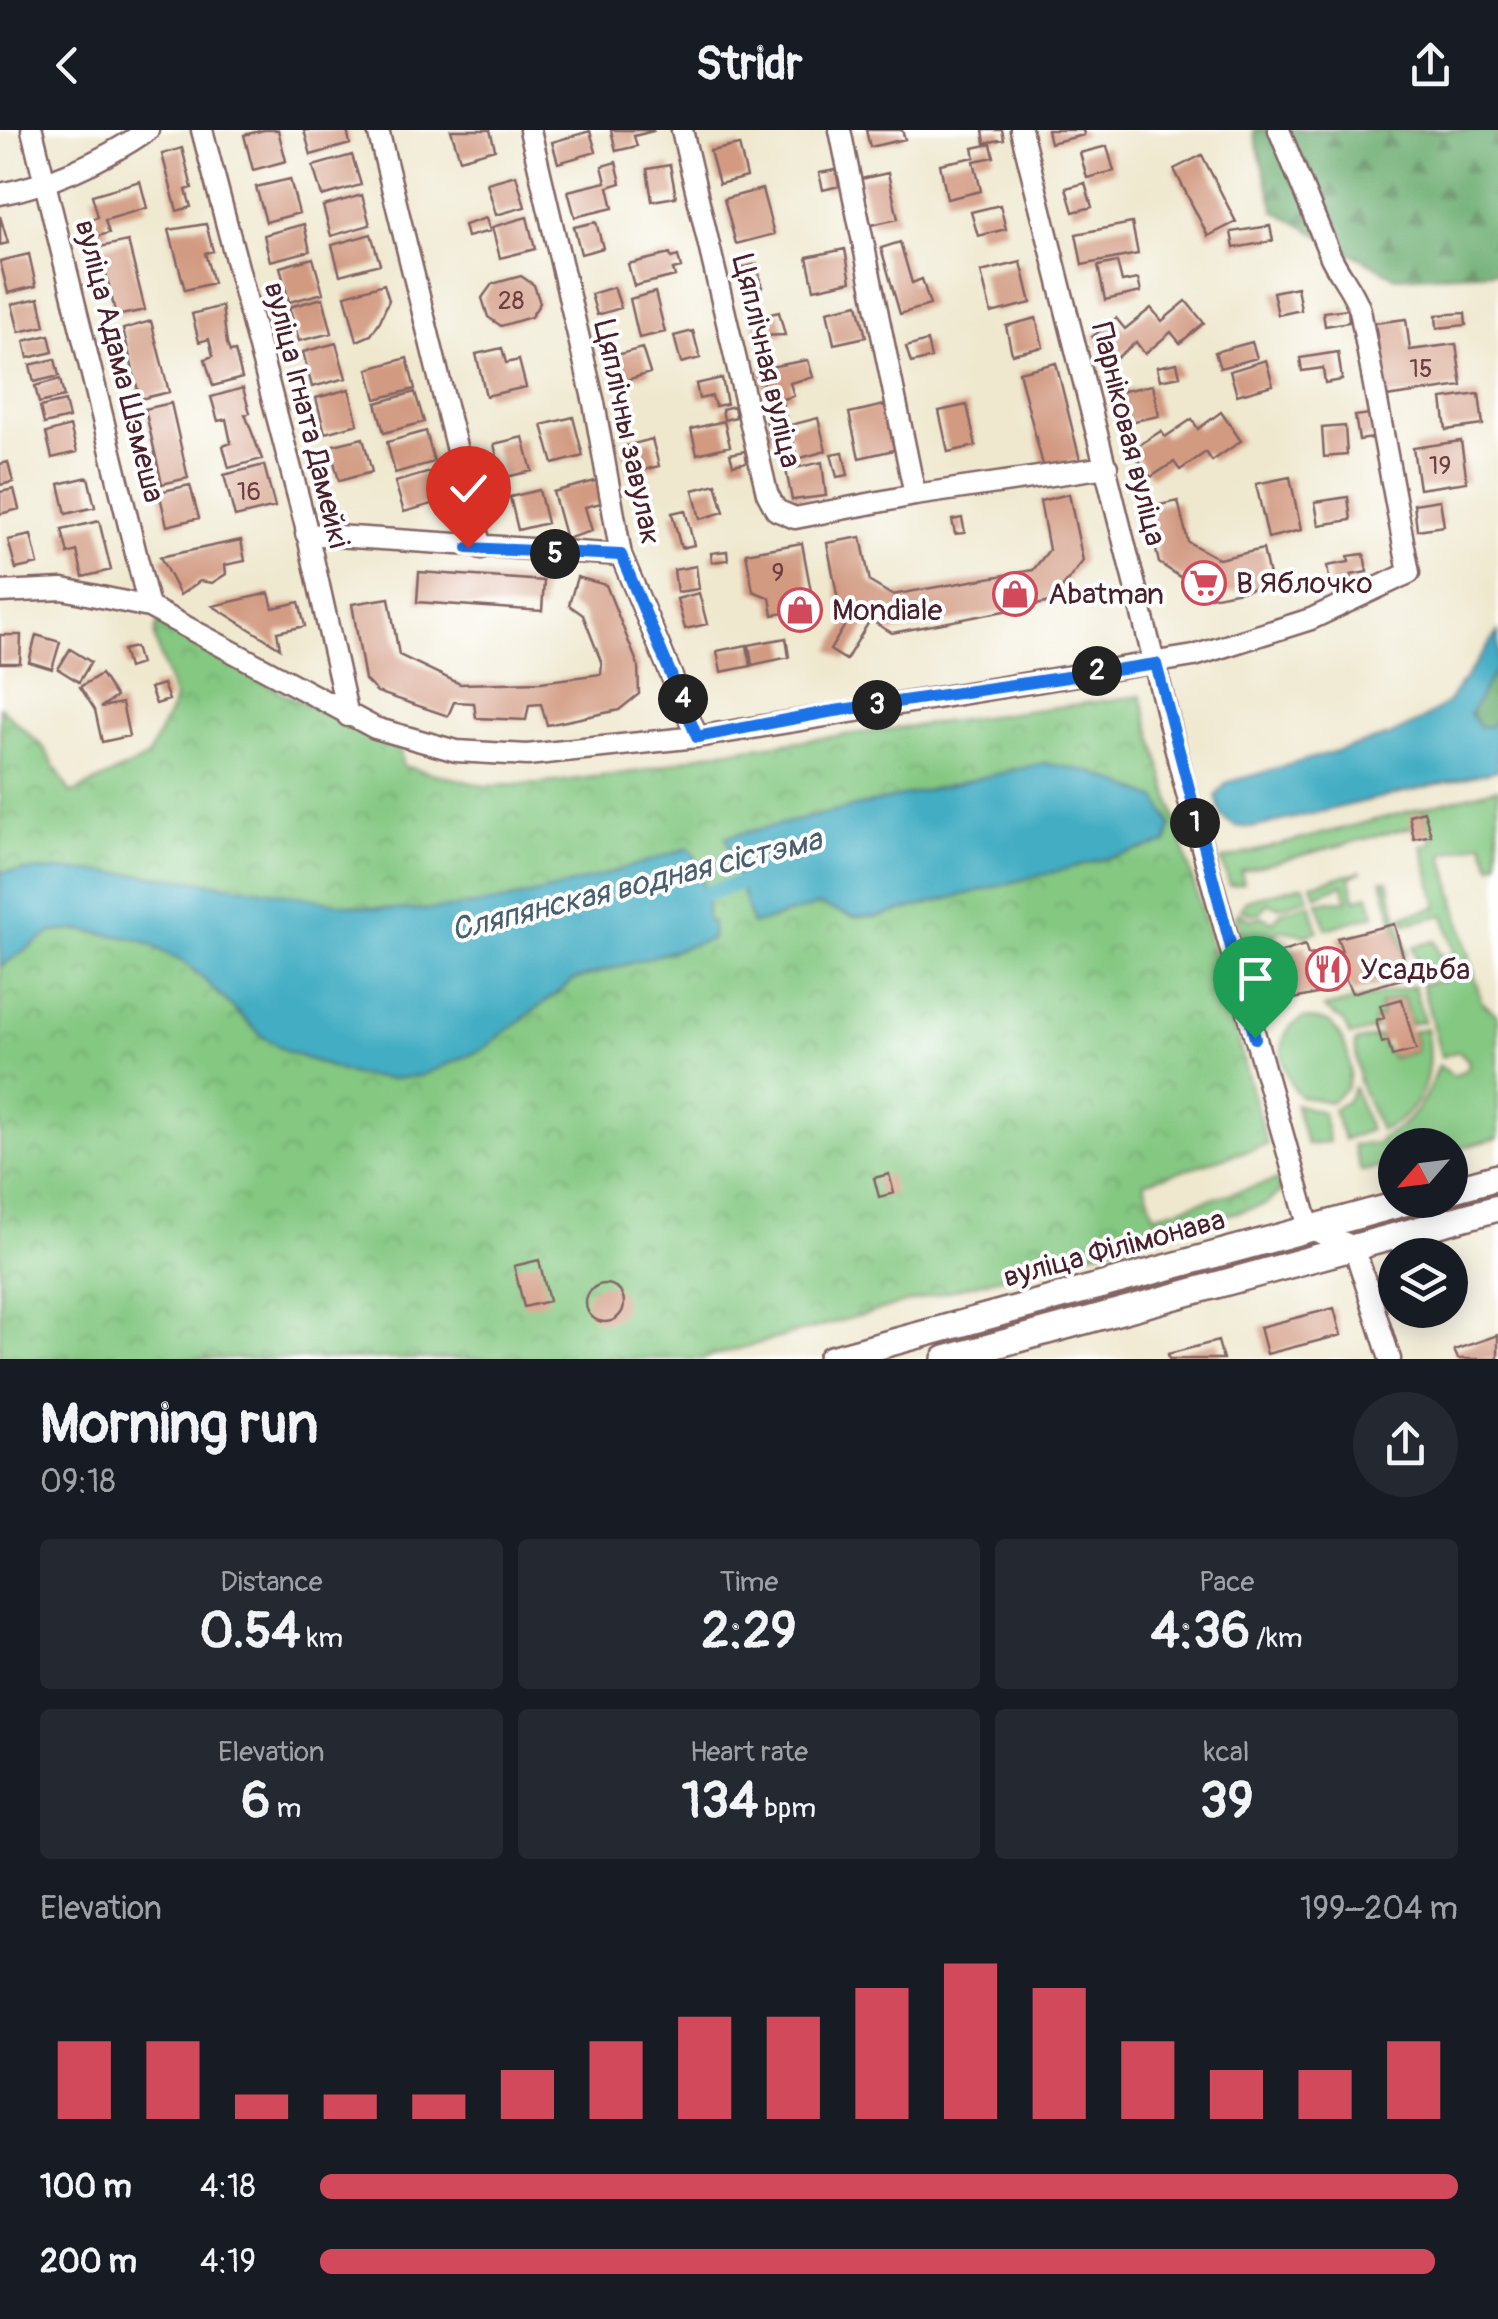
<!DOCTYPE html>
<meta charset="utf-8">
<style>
:root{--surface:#171b24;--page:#242831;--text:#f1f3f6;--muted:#9ea1a6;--accent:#d1495b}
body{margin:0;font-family:Pangolin,sans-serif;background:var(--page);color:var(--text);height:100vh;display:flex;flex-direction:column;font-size:38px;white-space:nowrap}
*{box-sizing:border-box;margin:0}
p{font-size:32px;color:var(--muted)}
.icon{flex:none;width:55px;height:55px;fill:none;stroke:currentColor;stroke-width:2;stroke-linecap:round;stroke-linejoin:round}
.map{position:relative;height:1229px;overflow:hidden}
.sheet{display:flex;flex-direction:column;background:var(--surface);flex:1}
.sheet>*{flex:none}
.needle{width:65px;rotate:242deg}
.buttons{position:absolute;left:1378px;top:998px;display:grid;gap:20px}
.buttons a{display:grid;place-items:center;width:90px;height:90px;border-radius:50%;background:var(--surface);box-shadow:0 5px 25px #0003;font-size:50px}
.pin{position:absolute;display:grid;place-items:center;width:85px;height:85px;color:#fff;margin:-102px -42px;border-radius:50% 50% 50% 0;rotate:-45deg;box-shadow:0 0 10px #0007}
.pin .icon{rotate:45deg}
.km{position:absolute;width:50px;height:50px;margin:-25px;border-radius:50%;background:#222;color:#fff;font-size:28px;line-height:50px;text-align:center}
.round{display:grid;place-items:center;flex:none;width:105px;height:105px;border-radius:52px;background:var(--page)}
.headline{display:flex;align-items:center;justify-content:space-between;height:170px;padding:0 40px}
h1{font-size:55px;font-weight:700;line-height:75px}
.figures{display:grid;grid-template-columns:repeat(3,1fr);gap:15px;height:170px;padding:10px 40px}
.figures div{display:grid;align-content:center;border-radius:10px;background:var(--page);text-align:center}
.figures b{font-size:50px;font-weight:700}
.figures small{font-size:28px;font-weight:400}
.figures p{font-size:28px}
.chart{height:280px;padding:20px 40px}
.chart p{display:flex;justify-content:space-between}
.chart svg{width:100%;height:180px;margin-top:10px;stroke:var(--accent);stroke-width:6}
ul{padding:0 40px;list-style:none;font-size:32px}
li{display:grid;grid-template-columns:160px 120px 1fr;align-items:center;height:75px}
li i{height:25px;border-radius:12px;background:var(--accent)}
header{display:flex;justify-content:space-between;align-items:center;height:130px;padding:0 40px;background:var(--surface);font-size:45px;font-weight:700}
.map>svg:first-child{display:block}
</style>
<header><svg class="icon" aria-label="back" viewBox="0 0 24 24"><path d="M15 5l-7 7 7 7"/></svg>Stridr<svg class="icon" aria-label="share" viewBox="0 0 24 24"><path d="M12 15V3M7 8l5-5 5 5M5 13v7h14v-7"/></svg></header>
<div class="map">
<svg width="1498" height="1229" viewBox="0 0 1498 1229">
<defs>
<pattern id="forest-firs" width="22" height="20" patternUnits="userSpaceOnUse" patternTransform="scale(2.5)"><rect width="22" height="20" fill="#6bac70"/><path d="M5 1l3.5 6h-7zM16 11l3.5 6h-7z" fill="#5a8b5c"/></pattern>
<pattern id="park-crowns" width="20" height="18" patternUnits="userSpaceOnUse" patternTransform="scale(2.5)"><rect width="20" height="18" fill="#84c882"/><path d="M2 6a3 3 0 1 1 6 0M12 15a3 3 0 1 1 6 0" fill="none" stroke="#74ab70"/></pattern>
</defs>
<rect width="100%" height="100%" fill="#fff"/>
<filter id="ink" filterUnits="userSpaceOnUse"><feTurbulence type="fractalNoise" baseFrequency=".01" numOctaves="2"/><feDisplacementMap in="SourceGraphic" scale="20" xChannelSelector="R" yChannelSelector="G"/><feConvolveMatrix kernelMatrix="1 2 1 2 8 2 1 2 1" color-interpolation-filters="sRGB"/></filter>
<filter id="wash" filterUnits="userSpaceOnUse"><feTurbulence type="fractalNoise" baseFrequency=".0048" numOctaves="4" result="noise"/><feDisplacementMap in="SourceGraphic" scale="40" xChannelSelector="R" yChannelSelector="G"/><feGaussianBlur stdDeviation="2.25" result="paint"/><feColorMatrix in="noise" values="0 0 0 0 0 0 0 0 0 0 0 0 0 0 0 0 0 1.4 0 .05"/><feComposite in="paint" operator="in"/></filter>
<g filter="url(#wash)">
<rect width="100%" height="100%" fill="#efe8cf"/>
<!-- green -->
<path fill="#84c882" stroke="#677456" stroke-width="2.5" d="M1498,658V732L1491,736L1483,712L1443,724L1481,871L1498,886V1008L1450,1021V1015H1395V1035L1361,1041L1353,1015L1381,1013L1380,1009C1415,991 1426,971 1438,935L1454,946L1468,938L1469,931L1459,921L1441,927L1422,854L1467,846L1464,835L1421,847L1413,817L1435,811L1440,827L1454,824L1444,785L1405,794L1403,786L1438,777L1422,716L1432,713L1424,681L1412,697L1241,741L1244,753L1230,755L1221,730Z
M1362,741L1350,748L1355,769L1369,765L1375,785L1326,799L1318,772L1347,770L1343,754L1316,766L1312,754Z
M1382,750L1388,751L1407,823L1404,827Z
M1304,755L1309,768L1280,777L1267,773L1261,782L1251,784L1241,778L1246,770Z
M1310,773L1318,801L1306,805L1281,800L1260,817L1245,820L1236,787L1239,782L1250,790L1262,786L1273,792L1281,782Z
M1414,856L1424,891L1411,894L1403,867L1379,874L1382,887L1374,889L1375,899L1350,906L1343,891L1324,878Z
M1304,888L1329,892C1347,911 1354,932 1347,958L1330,972L1300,966C1281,946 1271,900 1304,888Z
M1426,898C1434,941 1425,984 1380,1000L1359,952L1355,912L1378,906L1392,928L1417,921L1413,901Z
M1354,958L1370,1000L1344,1010L1333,980L1348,970Z
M1295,974L1322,982L1329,1012L1307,1015Z"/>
<!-- forest -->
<path fill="url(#forest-firs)" stroke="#5a664e" stroke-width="2.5" d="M1253,0H1498V142L1395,147L1275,81Z
M1498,535V588L1490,596L1479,597L1471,589L1474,572Z"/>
<!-- park -->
<path fill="url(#park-crowns)" stroke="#677456" stroke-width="2.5" d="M158,492L286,565L400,618L402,636L485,656L539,654L642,641L709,623L1141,566L1267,1015L1144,1052L1154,1085L1278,1050L1281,1061L1266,1074L702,1229H0V577L44,618L71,664L147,628L175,571L154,506Z"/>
<!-- water -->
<path fill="#43adc3" stroke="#466677" stroke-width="2.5" d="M1498,502V535L1470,584L1479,597L1490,596L1498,588V640L1252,698L1235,696L1222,687L1216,666L1226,653L1389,606L1421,591L1447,573Z
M1044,633L1092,642L1158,669L1171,695L1167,713L877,787H854L819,775L752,795L726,707Z
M689,718L696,728V748L702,749L704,759L700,762L707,771V791L712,792V809L574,850L482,920L420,946L389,949L353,945L288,922L262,906L190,836L141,810L81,800L52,802L0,837V742C85,736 173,747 257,759C307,767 357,779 408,780C505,780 597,747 689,718Z"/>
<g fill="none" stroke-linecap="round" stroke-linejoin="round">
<!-- canal -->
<path stroke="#43adc3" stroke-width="15" d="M684,770L757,748"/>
</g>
<g id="blocks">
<!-- building -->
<path fill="#d29a81" d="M264,0H278L286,31L253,40L244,5Z
M304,0H347L350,14L311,25Z
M451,0H490L495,19L460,29Z
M611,0H652L653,1L634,6L637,16L616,21Z
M866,0H902L905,9L870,17Z
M983,0H1002L1004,9L985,13Z
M1047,0H1083L1084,5L1050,13Z
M590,1L596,22L558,33L552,12Z
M991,14L994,27L974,31L981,61L947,69L940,34L975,27L973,18Z
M739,15L747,47L719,54L710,21Z
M1107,16L1114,41L1087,48L1080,23Z
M182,18L192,58L186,60L191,77L177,81L162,24Z
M352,25L361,55L322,66L313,36Z
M1202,25L1236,92L1208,106L1174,39Z
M616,32L621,53L608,57L613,78L575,87L568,61L606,52L602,36Z
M670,35L676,67L652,71L647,39Z
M836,40L839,56L823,60L819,43Z
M888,43L898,89L871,95L861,49Z
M516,45L525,77L496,85L487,53Z
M290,49L299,83L266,92L256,57Z
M140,51L147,78L105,90L109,103L92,108L87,90L98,87L92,65Z
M1085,53L1092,77L1073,82L1066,58Z
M762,59L774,104L736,114L724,69Z
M362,65L370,95L331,106L323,76Z
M1000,75L1006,99L978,106L971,82Z
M0,86L8,113L0,115Z
M527,87L535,119L500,128L492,97Z
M486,88L490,101L467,107L464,95Z
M596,92L603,118L581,124L574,97Z
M1132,93L1138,124L1082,135L1076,104Z
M206,94L213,121L205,123L213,153L185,160L169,100Z
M304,94L310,121L270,131L264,105Z
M1270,96L1273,111L1234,118L1231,102Z
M371,104L380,134L340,145L332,115Z
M128,111L145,180L116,186L100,117Z
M900,112L912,153L922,149L930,175L900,184L881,118Z
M845,119L851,151L814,159L807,127Z
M29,124L36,156L8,163L0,131Z
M670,124L671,128L678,126L681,138L673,140L675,146L634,156L628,134Z
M313,128L323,163L289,172L280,137Z
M1021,132L1031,173L991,183L981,142Z
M1117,132L1122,152L1138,149L1141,162L1105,170L1098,136Z
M757,134L762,157L743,162L738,139Z
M521,146L534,155L540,173L531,187L501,196L488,187L482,168L492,154Z
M384,154L389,170L380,191L371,205L357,211L345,165Z
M614,157L621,178L597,185L591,164Z
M1297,157L1301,180L1278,185L1273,162Z
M655,162L665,202L639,208L630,169Z
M39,168L45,196L19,202L12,174Z
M323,168L332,203L299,211L289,177Z
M1186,171L1204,193L1180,213L1171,202L1145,224L1136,212L1112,232L1092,207L1116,188L1125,199L1151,178L1162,191Z
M858,174L866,207L834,214L827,181Z
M222,176L227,214L230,222L235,221L242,248L213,256L205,229L213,226L209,209L199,212L192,184Z
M1348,179L1349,192L1325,196L1323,182Z
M779,182L785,205L757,206L753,188Z
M1465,183L1466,195L1437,198L1436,185Z
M1036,188L1043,217L1012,224L1006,196Z
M1406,189L1410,220L1456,214L1462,256L1386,267L1375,193Z
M151,191L169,262L140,269L123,199Z
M693,201L700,228L681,233L674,206Z
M49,205L53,222L28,228L24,211Z
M927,211L931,228L911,233L906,217Z
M1252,212L1257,228L1220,238L1215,222Z
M336,213L346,248L312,257L303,222Z
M502,218L506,233L519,230L526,257L486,266L476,224Z
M642,218L650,243L617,253L609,227Z
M1338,222L1342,250L1325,253L1323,238L1302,241L1300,228Z
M407,228L415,259L376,269L368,239Z
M55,229L59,246L34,252L30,235Z
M808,230L813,247L790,253L794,266L768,273L759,239Z
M1266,230L1273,255L1237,265L1230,241Z
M1056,233L1080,330L1044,339L1019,242Z
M1177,233L1180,246L1160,250L1157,237Z
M722,248L727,274L715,276L712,266L699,269L696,254Z
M60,249L64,267L39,273L35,256Z
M1153,255L1159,286L1124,293L1118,262Z
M243,258L250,283L245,284L262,329L229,338L223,316L231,313L226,289L218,291L211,267Z
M349,259L358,294L325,303L316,268Z
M415,262L424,292L384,303L376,273Z
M1479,264L1483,295L1446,300L1442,269Z
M65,271L69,288L44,294L40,277Z
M782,271L784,281L772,285L769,275Z
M171,273L188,348L162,354L145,279Z
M885,275L894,320L859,328L849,283Z
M967,275L976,316L948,322L939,281Z
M734,276L736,287L724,290L722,279Z
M1221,282L1241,311L1212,331L1206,322L1180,340L1174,332L1151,347L1132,320L1161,301L1165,307L1192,289L1198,299Z
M1370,284L1373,308L1359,310L1355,286Z
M785,285L787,296L818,288L826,321L797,329L791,304L771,309L766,290Z
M573,287L583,326L553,334L542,295Z
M724,291L730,316L697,324L691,299Z
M70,296L77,322L52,328L46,303Z
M1345,296L1347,325L1324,327L1322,298Z
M426,301L434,332L395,343L387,312Z
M523,307L532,341L502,348L494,314Z
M363,308L372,342L339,351L330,316Z
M652,309L659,336L628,344L622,317Z
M1461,311L1467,352L1419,359L1413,318Z
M745,321L747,332L733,335L730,324Z
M843,322L848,345L837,347L831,324Z
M8,332L13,352L0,355V334Z
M822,332L826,366L792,370L786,340Z
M264,335L275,377L235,387L224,345Z
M434,341L443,371L404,382L395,352Z
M88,347L95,377L66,384L59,354Z
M1290,347L1301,400L1268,408L1256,354Z
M599,350L605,372L585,377L592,401L566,409L553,362Z
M716,354L724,382L700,389L693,360Z
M190,355L199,388L167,396L159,362Z
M14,359L19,379L0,384V362Z
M539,360L547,393L518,400L510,367Z
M1069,364L1083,431L1051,472L892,503L870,490L846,530L830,520L854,480L838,470L827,413L861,407L870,452L892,465L1033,440L1049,420L1040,371Z
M1348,367L1351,390L1319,395L1315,372Z
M1440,370L1444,396L1417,400L1414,374Z
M1178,371L1188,412L1219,429L1263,419L1271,455L1211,467L1159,433L1146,378Z
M685,380L694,415L681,418L672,383Z
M962,388L965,403L955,404L952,390Z
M99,391L111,440L83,447L77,421L68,424L62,400Z
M31,405L38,434L16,439L8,410Z
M241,410L245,431L225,435L226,444L212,453L200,451L180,465L160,427Z
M802,413L814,478L773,485L770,468L753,461L746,423Z
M727,421L728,430L712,432L711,423Z
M1364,424L1367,442L1351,445L1353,456L1331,460L1327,436L1349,432L1348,426Z
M696,436L699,459L677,462L674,440Z
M419,442L544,451L542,481L417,472Z
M577,447L606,455L638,535L639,564L619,580L547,595L541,574L529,575L526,590L476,588L474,573L454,572L448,586L377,562L365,550L352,474L389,468L399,525L460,554L541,552L601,544L602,534L583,485L569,475Z
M269,463L273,478L299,472L305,496L277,502L280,518L213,476Z
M699,463L707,494L685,499L677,469Z
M0,505H21L20,533H0Z
M36,505L60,512L52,539L29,532Z
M786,508L789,527L752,535L749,515Z
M747,515L751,536L721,542L717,521Z
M135,517L140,534L128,538L123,520Z
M70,519L91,532L79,552L58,539Z
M101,544L116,567L101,577L122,573L129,606L102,612L95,580L80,557Z
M163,554L169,570L156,574L150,558Z
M1424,681L1431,705L1414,709L1409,685Z
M1394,794L1409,847L1352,863L1337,830L1310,832L1313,840L1327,836L1334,860L1263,876L1256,835L1270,831L1268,826L1305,815L1308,825L1342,821L1337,808Z
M1402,869L1416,920L1392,926L1388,911L1382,913L1376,890L1384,888L1380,875Z
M889,1044L894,1063L879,1067L874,1048Z
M539,1130L549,1171L524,1177L514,1136Z
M586 1173a19 19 0 1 1 38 0a19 19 0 1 1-38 0Z
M1334,1178L1341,1205L1267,1224L1260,1197Z
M1498,1205V1229H1458L1454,1220Z
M1218,1211L1223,1229H1169L1168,1224Z"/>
</g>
</g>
<g filter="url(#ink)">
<use href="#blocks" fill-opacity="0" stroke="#846564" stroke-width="2.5"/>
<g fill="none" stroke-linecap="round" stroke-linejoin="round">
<!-- minor casing -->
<g stroke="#846564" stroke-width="25">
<path id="minor" d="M32,0L149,477
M202,0L305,393L348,586
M378,0L481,418
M530,0L594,273L621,425L697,607
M682,0L767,363L776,380L795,388L915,365L1107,337
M840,0L915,365
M1021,0L1186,660L1309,1098L1354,1117L1390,1229
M0,64C52,54 104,30 148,0
M306,404L621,425
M0,462L63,459L149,477L375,598L456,621L527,625L697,607L1194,526L1311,489L1409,443L1360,180C1353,159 1339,145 1330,125L1279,0"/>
</g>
<!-- major casing -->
<g stroke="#846564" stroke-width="30">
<path id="major" d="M1450,1060L1498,1047
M831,1229L1415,1070
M945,1229L1498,1078"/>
</g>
<!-- minor -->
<use href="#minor" stroke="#fff" stroke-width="20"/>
<!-- major -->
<use href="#major" stroke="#fff" stroke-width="25"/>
</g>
</g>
<g fill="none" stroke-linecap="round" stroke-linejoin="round" filter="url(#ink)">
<!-- route casing -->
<g stroke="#fff" stroke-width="20">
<path id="route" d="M468,418L621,425L697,607L828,582L1156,534L1255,908"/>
</g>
<!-- route -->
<use href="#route" stroke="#1a73e8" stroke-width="12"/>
</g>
<!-- icons -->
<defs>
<g id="supermarket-ring" transform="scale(2.25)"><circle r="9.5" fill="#fff" stroke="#d1495b" stroke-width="1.5"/><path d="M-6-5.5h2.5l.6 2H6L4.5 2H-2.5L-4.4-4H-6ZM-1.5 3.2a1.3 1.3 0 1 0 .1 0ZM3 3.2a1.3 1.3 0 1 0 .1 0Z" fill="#d1495b"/></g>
<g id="shop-ring" transform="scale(2.25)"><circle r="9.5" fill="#fff" stroke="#d1495b" stroke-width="1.5"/><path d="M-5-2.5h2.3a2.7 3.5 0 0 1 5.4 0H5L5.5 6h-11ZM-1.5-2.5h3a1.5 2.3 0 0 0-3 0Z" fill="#d1495b"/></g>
<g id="restaurant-ring" transform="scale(2.25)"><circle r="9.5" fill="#fff" stroke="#d1495b" stroke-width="1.5"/><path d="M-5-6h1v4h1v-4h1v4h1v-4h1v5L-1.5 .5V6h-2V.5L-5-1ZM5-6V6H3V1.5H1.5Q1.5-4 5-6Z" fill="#d1495b"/></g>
</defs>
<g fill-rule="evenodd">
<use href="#supermarket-ring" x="1204" y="453"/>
<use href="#shop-ring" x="1015" y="464"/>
<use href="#shop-ring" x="800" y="480"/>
<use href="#restaurant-ring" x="1328" y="839"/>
</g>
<g text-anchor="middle" stroke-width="8" stroke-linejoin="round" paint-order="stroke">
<!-- number labels -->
<g font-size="25" fill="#6c3e40">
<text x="511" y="179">28</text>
<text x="1421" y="247">15</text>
<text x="1440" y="344">19</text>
<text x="249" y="370">16</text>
<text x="778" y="451">9</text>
</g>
<!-- street labels -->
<g font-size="30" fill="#4a1f2b" stroke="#fff">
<text transform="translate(120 231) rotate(76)" y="10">вуліца Адама Шэмеша</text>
<text transform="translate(767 231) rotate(77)" y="10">Цяплічная вуліца</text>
<text transform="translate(307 285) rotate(76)" y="10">вуліца Ігната Дамейкі</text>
<text transform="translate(628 302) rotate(78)" y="10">Цяплічны завулак</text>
<text transform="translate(1129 304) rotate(76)" y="10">Парніковая вуліца</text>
<text transform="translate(1114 1118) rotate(-15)" y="10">вуліца Філімонава</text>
</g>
<!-- poi labels -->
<g font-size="30" fill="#4a1f2b" stroke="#fff" text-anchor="start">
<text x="1236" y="463">В Яблочко</text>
<text x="1048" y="474">Abatman</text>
<text x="832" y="490">Mondiale</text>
<text x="1360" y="849">Усадьба</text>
</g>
<!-- water labels -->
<g font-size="32" font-style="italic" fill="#475f6f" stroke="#fff">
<text transform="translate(636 754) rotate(-14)" y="11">Сляпянская водная сістэма</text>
</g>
</g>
</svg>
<div class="buttons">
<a><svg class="needle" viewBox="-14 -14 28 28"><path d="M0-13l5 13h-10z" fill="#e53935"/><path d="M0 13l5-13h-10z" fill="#9ea1a6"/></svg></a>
<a><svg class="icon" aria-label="layers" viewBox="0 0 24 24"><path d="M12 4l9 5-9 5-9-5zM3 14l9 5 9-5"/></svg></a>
</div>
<div class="pin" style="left:1255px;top:908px;background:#1e9e55"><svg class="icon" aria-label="arrive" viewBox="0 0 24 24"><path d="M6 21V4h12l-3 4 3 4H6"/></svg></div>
<div class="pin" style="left:468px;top:418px;background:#d93025"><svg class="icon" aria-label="check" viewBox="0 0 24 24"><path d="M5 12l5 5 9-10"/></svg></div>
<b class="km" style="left:1195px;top:693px">1</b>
<b class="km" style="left:1097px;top:541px">2</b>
<b class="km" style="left:877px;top:575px">3</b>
<b class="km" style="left:683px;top:569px">4</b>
<b class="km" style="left:555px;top:424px">5</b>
</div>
<section class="sheet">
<div class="headline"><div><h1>Morning run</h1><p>09:18</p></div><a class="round"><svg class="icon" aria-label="share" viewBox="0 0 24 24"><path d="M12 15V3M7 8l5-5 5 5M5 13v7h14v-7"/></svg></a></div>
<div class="figures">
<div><p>Distance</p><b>0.54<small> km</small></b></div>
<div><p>Time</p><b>2:29</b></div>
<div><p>Pace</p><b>4:36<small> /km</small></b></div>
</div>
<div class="figures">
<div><p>Elevation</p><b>6<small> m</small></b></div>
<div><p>Heart rate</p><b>134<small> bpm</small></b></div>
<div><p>kcal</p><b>39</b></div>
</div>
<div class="chart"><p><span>Elevation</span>199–204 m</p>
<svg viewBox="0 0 160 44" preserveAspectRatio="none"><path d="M5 44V25M15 44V25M25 44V38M35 44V38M45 44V38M55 44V32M65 44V25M75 44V19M85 44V19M95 44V12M105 44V6M115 44V12M125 44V25M135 44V32M145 44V32M155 44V25"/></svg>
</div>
<ul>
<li><b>100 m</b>4:18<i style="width:100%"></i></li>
<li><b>200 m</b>4:19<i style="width:98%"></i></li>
</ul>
</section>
